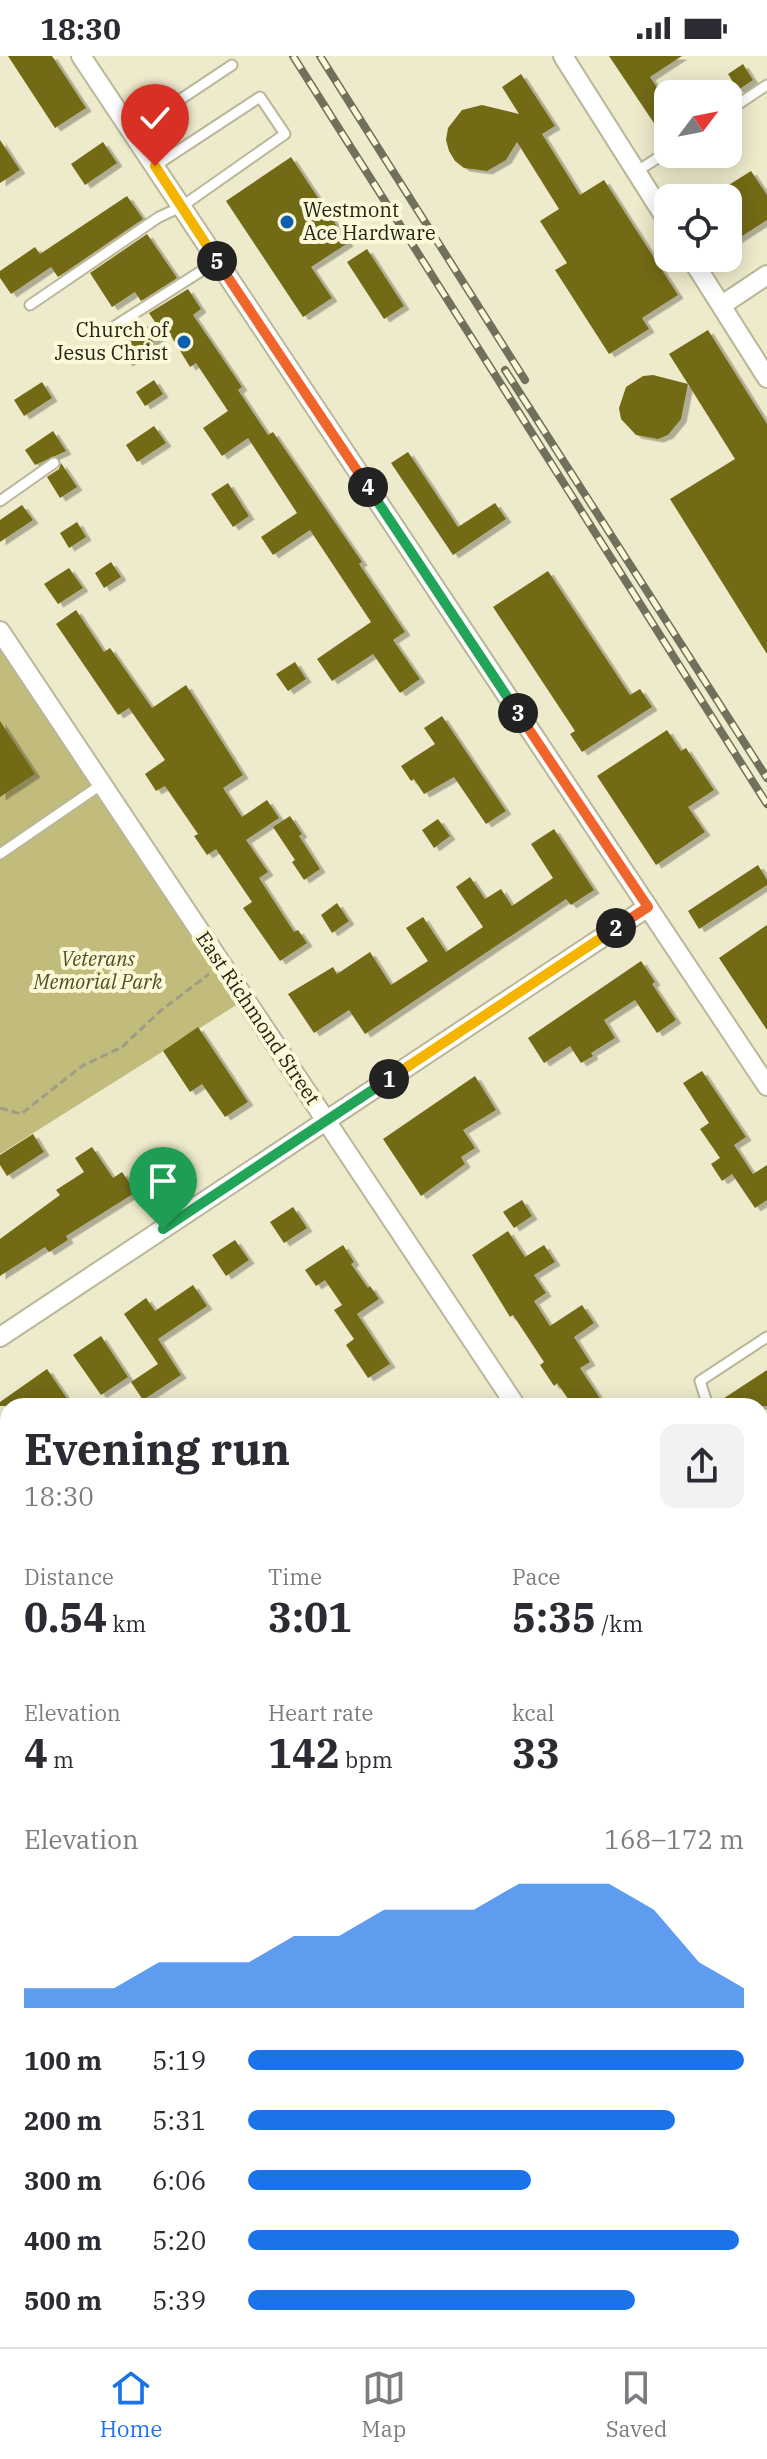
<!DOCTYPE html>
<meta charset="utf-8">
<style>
:root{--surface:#fff;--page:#f2f2f3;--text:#2b2b33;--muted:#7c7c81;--line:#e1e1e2;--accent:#1a73e8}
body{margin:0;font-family:"IBM Plex Serif",serif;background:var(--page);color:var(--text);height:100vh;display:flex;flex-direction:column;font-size:30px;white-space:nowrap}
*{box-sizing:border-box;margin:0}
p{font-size:26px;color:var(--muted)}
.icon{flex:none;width:44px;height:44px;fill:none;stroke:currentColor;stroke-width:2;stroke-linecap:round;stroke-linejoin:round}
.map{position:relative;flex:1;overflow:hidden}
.side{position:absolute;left:0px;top:1342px;width:768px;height:950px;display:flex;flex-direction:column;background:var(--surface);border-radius:24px 24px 0 0;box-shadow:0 4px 20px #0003}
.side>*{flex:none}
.needle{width:52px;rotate:58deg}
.fabs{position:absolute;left:654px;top:24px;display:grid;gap:16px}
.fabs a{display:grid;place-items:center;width:88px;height:88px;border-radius:16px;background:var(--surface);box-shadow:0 4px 20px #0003;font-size:40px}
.pin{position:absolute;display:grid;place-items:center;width:68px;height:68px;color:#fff;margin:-82px -34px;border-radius:50% 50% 50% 0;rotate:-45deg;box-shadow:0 0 8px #0007}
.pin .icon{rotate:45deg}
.km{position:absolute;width:40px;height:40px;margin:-20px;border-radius:50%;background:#222;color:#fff;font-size:22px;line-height:40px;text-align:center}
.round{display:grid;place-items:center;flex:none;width:84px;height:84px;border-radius:16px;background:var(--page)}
.head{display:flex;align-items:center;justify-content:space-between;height:136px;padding:0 24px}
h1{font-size:44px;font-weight:700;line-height:60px}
.metrics{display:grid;grid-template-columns:repeat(3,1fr);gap:12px;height:136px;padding:8px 24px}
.metrics div{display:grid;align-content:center}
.metrics b{font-size:40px;font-weight:700}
.metrics small{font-size:22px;font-weight:400}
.metrics p{font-size:22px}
.chart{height:224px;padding:16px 24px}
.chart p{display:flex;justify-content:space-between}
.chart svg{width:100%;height:144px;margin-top:8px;fill:var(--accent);opacity:.7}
ul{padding:0 24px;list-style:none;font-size:26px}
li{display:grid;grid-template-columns:128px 96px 1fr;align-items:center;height:60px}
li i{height:20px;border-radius:10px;background:var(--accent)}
.status{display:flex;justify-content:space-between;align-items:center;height:56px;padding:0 40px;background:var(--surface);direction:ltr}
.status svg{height:22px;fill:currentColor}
.dock{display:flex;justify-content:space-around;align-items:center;height:112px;border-top:2px solid var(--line);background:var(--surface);font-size:22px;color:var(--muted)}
.dock a{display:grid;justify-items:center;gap:4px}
.dock .current{color:var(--accent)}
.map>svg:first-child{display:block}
</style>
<div class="status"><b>18:30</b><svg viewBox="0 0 49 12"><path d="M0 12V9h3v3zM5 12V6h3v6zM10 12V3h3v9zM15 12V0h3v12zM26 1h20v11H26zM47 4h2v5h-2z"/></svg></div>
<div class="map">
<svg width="767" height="2291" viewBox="0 0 767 2291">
<defs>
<filter id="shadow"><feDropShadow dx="5.5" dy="3.5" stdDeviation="0" flood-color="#0004"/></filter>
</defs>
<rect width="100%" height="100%" fill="#eeebcc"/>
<!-- green -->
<path fill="#c1bb7c" d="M0,589L238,948L0,1098Z"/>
<!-- building -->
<path fill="#736a16" filter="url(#shadow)" d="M8,0H52L86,52L55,72Z
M609,0H682L650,21L668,48V88Z
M743,8L753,24L738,34L728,18Z
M521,18L555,70L542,78L580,139L604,124L678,239L642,262L649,273L609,298L555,214L567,207L540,165L559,153L517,86L506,104L487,115L464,112L455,105L449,95L446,84L448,72L462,54L482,49L519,58L502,31Z
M0,84L20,114L0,127Z
M103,86L117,107L85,129L71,108Z
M291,101L348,187L311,211L332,242L303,261L226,145Z
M751,115L767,139V164L728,189V142H708Z
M127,140L143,163L58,221L51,211L11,238L0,222V215L35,191L40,198Z
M147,178L177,222L141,245L135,236L112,251L90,217Z
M367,193L404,250L384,263L347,206Z
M188,233L201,253L193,259L242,331L238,334L268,379L273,376L362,506L359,508L405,576L393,584L420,623L400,637L373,598L332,625L317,603L371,566L310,474L273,499L261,481L297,457L248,382L222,400L203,372L228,355L196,307L190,311L168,275L143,292L146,296L127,307L116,290L155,266L149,257Z
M708,274L767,368V598L670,443L735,403L688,328L681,363L668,379L658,383L636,379L621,363L619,352L626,331L643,320L653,319L688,328L669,298Z
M154,324L163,338L145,350L136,336Z
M42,326L52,342L24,360L14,344Z
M154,370L166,387L137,406L126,389Z
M53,375L66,395L35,409L25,394Z
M408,396L458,471L495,447L506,463L453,499L391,407Z
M61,407L77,431L60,442L47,421L59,413Z
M228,427L249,460L233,471L211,438Z
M22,449L33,464L0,486V464Z
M77,466L86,481L69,492L60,477Z
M111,506L121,521L104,532L95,517Z
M69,512L83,532L58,548L44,528Z
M548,515L630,639L640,633L652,651L582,696L570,678L575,675L493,551Z
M76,554L104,596L110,592L152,652L186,629L243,719L223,732L242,761L267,744L279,762L246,784L268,816L259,822L294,876L298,874L307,887L280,905L243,852L252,846L216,793L207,799L194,780L198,778L165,730L156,735L145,718L165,704L129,652L118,659L56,568Z
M295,606L306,623L288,635L276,618Z
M442,660L506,755L486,768L454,721L424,738L414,723L411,725L401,710L435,688L424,672Z
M0,665L35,718L0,741Z
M667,674L681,695L686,692L714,734L688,751L705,776L656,809L597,720Z
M290,760L302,778L299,780L320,813L304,824L292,806L295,804L273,771Z
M438,763L450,780L434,792L422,774Z
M554,773L594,834L571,849L566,843L365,978L349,954L314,977L288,938L333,911L337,918L370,896L391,929L428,905L406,872L423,861L446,896L483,871L456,831L470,821L485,843L501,833L512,850L553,822L531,788Z
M758,809L767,824V829L699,873L688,855Z
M337,847L349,865L332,877L321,859Z
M767,869V974L719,902Z
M641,905L655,926L652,928L676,964L657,977L635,944L604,964L615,982L591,997L593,1000L581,1007L570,990L544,1007L528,982Z
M198,971L248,1046L225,1061L202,1028L190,1036L163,995Z
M702,1015L746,1081L734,1089L753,1118L767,1109V1144L755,1152L732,1118L722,1125L711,1108L720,1102L700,1073L709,1067L683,1027Z
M475,1020L496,1054L463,1074L475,1092L461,1101L465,1108L421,1140L383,1083Z
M33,1078L44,1096L7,1120L0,1109V1099Z
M92,1091L113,1122L122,1116L136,1136L66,1180L68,1184L49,1196L45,1191L0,1220V1183L60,1139L56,1134L84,1116L75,1102Z
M522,1144L532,1160L514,1172L503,1156Z
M293,1151L307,1172L284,1187L270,1166Z
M508,1175L525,1201L544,1189L555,1206L534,1219L546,1237L534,1245L550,1270L582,1249L594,1267L574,1281L590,1306L580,1312L605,1350H573L557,1327L554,1330L540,1309L544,1306L513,1259L510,1261L472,1199Z
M235,1184L249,1204L226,1220L212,1199Z
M343,1189L354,1206L351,1208L368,1232L370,1230L379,1243L357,1258L390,1308L368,1322L346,1289L354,1283L334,1254L342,1249L325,1224L316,1230L305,1214Z
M193,1229L207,1250L158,1283L181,1319L143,1344L131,1326L158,1308L124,1258L146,1242L155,1255Z
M101,1280L128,1321L101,1339L73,1299Z
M47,1313L72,1350H0V1346Z
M767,1314V1350H715V1348Z"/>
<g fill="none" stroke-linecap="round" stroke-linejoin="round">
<!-- service casing -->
<g stroke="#bab799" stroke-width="13">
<path id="service" d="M728,55L767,29
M133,75L232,9
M636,116L668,95
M30,249L159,161L181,151L285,78L260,41L155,110
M107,275L217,205
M0,445L54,407
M0,798L102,728
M708,1350L700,1325L767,1281
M760,1413L767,1419"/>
</g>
<!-- minor casing -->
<g stroke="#bab799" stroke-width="22">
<path id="minor" d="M81,0L767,1030
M563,0L668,166
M691,202L767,322
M722,249L767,219
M0,575L516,1350
M0,1281L648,851
M760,1433L767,1428
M0,1589L8,1601
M760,1716L767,1726
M0,1938L8,1933
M760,2090L767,2086
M760,2155L767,2162
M488,2284L494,2291
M457,2291L468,2284"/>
</g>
<!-- path -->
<path stroke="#9f9d85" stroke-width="3" stroke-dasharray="8 4" stroke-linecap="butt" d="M0,1052L21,1058L82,1010L122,991L159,956L209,918"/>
<!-- service -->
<use href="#service" stroke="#fff" stroke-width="9"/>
<!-- minor -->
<use href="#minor" stroke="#fff" stroke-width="18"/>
<!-- rail casing -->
<g stroke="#71705c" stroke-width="8">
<path id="rail" d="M293,0L767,748
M320,0L525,324
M505,314L767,722"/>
</g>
<!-- rail -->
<use href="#rail" stroke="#fcf9d9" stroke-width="5" stroke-dasharray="15" stroke-linecap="butt"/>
</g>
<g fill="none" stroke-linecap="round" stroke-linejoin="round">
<!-- split-1 casing -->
<g stroke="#fff" stroke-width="16">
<path id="split-1" d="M163,1173L389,1023"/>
</g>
<!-- split-2 casing -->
<g stroke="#fff" stroke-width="16">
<path id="split-2" d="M389,1023L616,872"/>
</g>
<!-- split-3 casing -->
<g stroke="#fff" stroke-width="16">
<path id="split-3" d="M518,657L648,851L616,872"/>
</g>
<!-- split-4 casing -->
<g stroke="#fff" stroke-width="16">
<path id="split-4" d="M368,431L518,657"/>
</g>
<!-- split-5 casing -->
<g stroke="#fff" stroke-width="16">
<path id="split-5" d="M217,205L368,431"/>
</g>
<!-- split-6 casing -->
<g stroke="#fff" stroke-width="16">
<path id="split-6" d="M155,110L217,205"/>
</g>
<!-- split-1 -->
<use href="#split-1" stroke="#22a559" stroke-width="10"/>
<!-- split-2 -->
<use href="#split-2" stroke="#f5b400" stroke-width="10"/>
<!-- split-3 -->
<use href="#split-3" stroke="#f0652b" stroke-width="10"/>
<!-- split-4 -->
<use href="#split-4" stroke="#22a559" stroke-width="10"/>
<!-- split-5 -->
<use href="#split-5" stroke="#f0652b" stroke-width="10"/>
<!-- split-6 -->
<use href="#split-6" stroke="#f5b400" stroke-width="10"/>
</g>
<!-- markers -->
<g fill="#0b60ae" stroke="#fcf9d9" stroke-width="3">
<circle cx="287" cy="166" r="8"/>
<circle cx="184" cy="286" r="8"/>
</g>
<g text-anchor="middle" stroke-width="8" stroke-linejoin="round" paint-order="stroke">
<!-- poi labels -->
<g font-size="20" fill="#252418" stroke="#fcf9d9" text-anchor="start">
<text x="303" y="161">Westmont<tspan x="303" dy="23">Ace Hardware</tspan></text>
<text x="168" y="281" text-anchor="end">Church of<tspan x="168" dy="23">Jesus Christ</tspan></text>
</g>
<!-- park labels -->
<g font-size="20" font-style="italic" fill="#534e24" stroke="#fcf9d9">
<text x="98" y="910">Veterans<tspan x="98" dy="23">Memorial Park</tspan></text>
</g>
<!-- street labels -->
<g font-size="20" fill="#252418" stroke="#fcf9d9">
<text transform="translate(258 962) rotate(56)" y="7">East Richmond Street</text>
</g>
</g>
</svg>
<div class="fabs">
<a><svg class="needle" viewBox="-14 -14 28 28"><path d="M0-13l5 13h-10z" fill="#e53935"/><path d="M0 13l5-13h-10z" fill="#7c7c81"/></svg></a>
<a><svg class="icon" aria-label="locate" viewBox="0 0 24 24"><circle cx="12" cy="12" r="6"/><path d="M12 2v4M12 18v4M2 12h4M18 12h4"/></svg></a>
</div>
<div class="pin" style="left:163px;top:1173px;background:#1e9e55"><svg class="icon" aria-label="arrive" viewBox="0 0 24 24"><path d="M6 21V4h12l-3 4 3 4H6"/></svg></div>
<div class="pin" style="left:155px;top:110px;background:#d93025"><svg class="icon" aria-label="check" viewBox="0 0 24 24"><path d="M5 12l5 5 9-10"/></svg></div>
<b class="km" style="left:389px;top:1023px">1</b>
<b class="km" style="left:616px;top:872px">2</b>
<b class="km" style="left:518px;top:657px">3</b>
<b class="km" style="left:368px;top:431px">4</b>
<b class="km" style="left:217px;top:205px">5</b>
<section class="side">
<div class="head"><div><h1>Evening run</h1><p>18:30</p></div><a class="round"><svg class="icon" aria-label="share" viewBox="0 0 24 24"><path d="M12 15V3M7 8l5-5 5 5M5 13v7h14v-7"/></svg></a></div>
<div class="metrics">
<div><p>Distance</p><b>0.54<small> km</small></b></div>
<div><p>Time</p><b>3:01</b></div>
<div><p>Pace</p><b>5:35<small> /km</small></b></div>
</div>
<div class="metrics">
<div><p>Elevation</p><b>4<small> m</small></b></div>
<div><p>Heart rate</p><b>142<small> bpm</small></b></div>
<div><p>kcal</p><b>33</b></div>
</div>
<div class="chart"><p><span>Elevation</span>168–172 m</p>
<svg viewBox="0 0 160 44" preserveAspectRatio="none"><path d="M0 44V38L10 38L20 38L30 30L40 30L50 30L60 22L70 22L80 14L90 14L100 14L110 6L120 6L130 6L140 14L150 30L160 38V44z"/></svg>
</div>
<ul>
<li><b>100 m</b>5:19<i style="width:100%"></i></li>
<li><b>200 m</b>5:31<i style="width:86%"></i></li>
<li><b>300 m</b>6:06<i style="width:57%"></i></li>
<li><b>400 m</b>5:20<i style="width:99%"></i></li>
<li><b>500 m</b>5:39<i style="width:78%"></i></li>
</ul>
</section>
</div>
<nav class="dock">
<a class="current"><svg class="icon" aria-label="home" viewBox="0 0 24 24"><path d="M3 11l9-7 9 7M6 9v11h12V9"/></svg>Home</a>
<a><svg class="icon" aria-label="map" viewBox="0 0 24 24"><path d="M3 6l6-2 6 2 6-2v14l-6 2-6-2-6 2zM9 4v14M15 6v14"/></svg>Map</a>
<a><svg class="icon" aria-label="saved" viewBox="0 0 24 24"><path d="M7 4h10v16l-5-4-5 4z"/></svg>Saved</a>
</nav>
